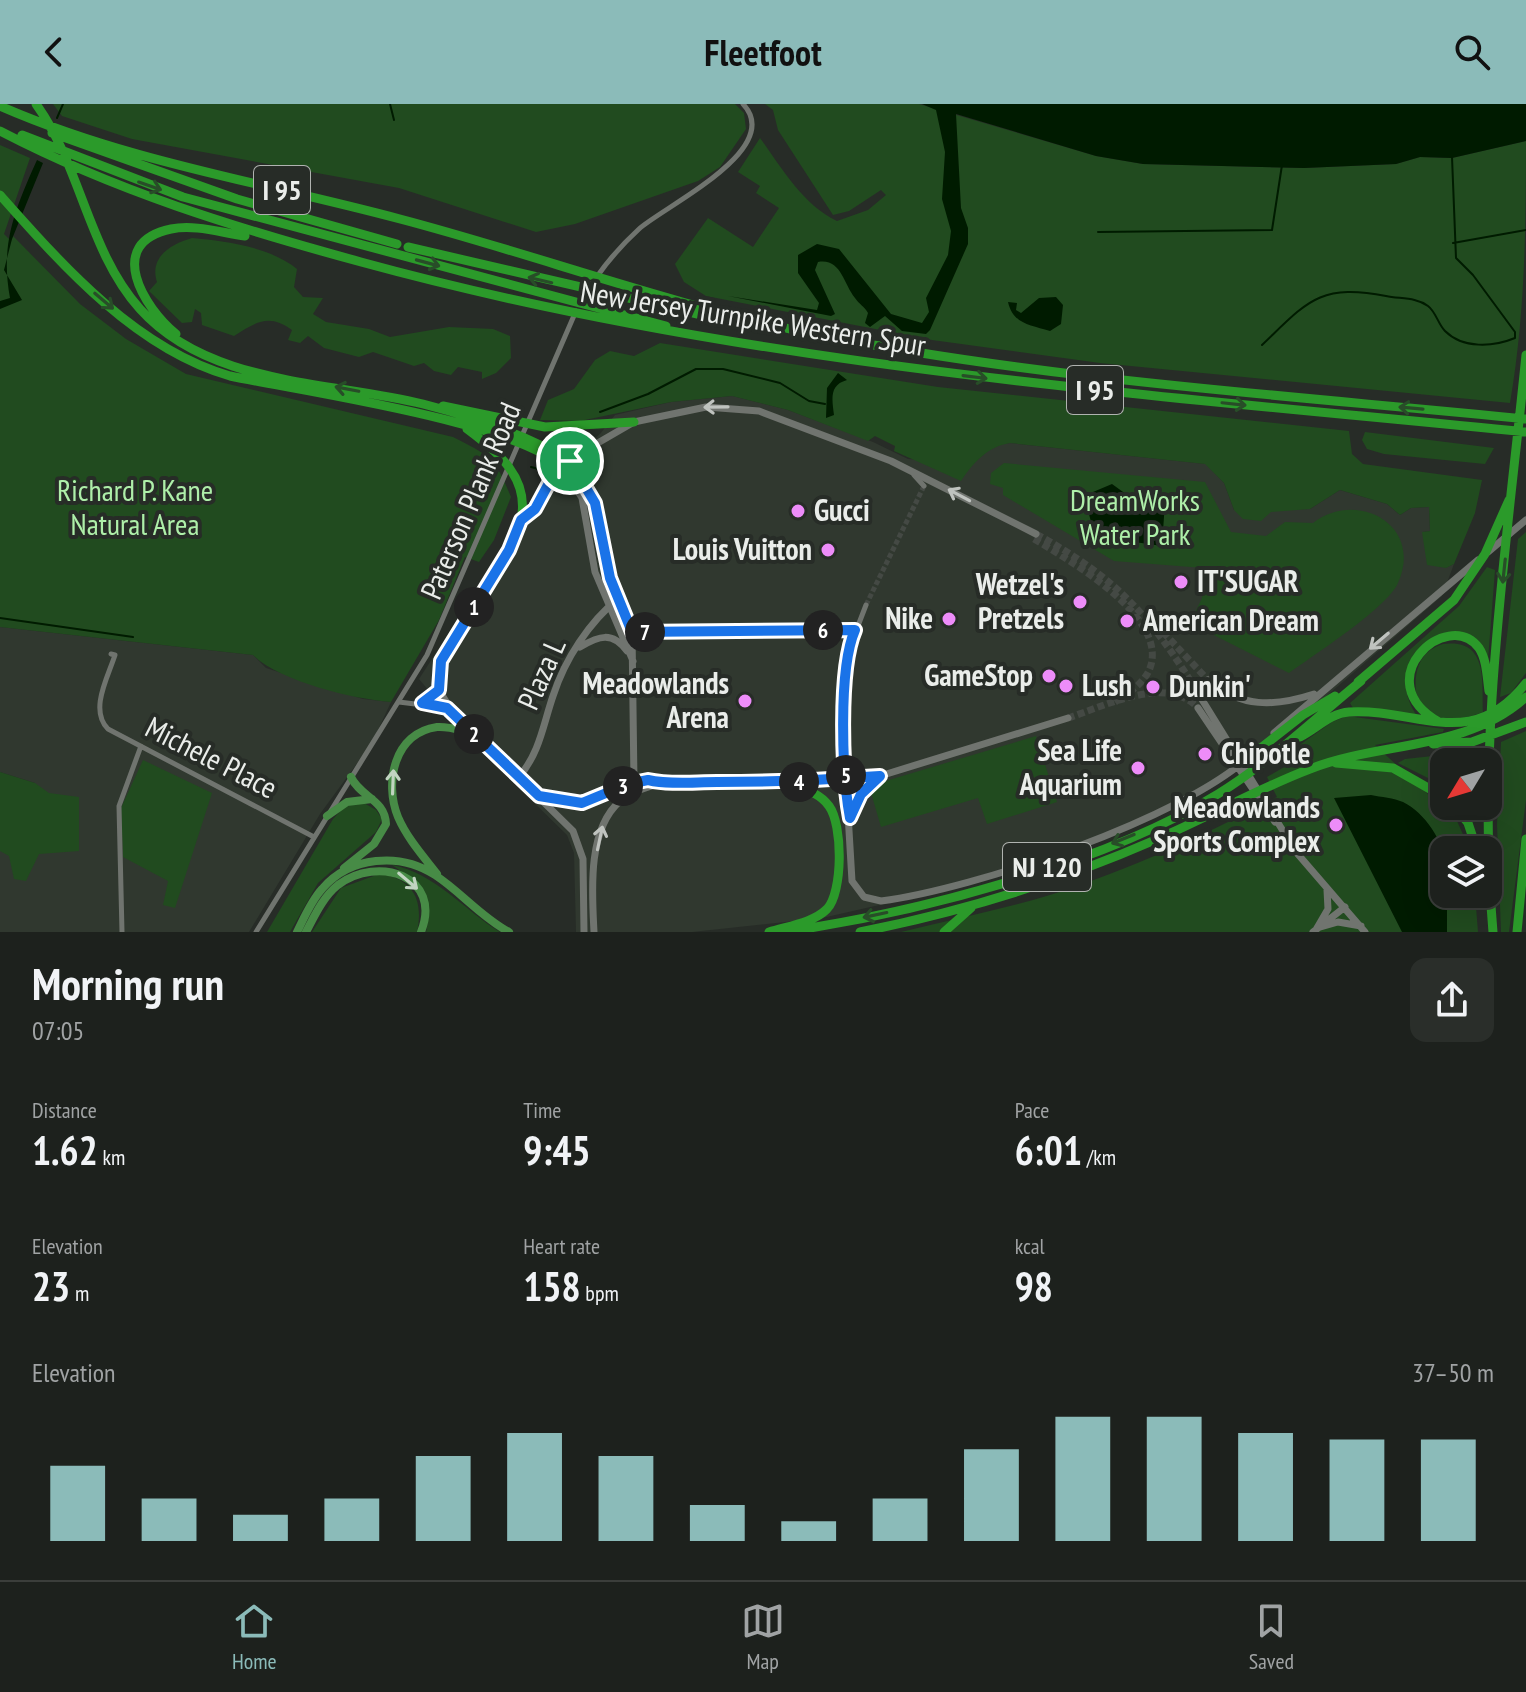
<!DOCTYPE html>
<meta charset="utf-8">
<style>
:root{--surface:#1d211d;--page:#2a2e2a;--text:#f1f3f6;--muted:#a0a3a4;--line:#3b3e3b;--accent:#8bbbb9}
body{margin:0;font-family:"PT Sans Narrow",sans-serif;background:var(--page);color:var(--text);height:100vh;display:flex;flex-direction:column;font-size:30px;white-space:nowrap}
*{box-sizing:border-box;margin:0}
p{font-size:26px;color:var(--muted)}
.icon{flex:none;width:44px;height:44px;fill:none;stroke:currentColor;stroke-width:2;stroke-linecap:round;stroke-linejoin:round}
.map{position:relative;height:828px;overflow:hidden}
.details{display:flex;flex-direction:column;background:var(--surface);flex:1}
.details>*{flex:none}
.needle{width:52px;rotate:232deg}
.controls{position:absolute;left:1430px;top:644px;display:grid;gap:16px}
.controls a{display:grid;place-items:center;width:72px;height:72px;border-radius:16px;background:var(--surface);box-shadow:0 8px 32px #0002,0 0 0 2px var(--line);font-size:40px}
.pin{position:absolute;display:grid;place-items:center;width:68px;height:68px;color:#fff;margin:-34px;border:4px solid #fff;border-radius:50%;box-shadow:0 2px 8px #0007}
.km{position:absolute;width:40px;height:40px;margin:-20px;border-radius:50%;background:#222;color:#fff;font-size:22px;line-height:40px;text-align:center}
.round{display:grid;place-items:center;flex:none;width:84px;height:84px;border-radius:16px;background:var(--page)}
.summary{display:flex;align-items:center;justify-content:space-between;height:136px;padding:0 32px}
h1{font-size:44px;font-weight:800;line-height:60px}
.stats{display:grid;grid-template-columns:repeat(3,1fr);gap:12px;height:136px;padding:8px 32px}
.stats div{display:grid;align-content:center}
.stats b{font-size:40px;font-weight:800}
.stats small{font-size:22px;font-weight:400}
.stats p{font-size:22px}
.chart{height:224px;padding:16px 32px}
.chart p{display:flex;justify-content:space-between}
.chart svg{width:100%;height:144px;margin-top:8px;stroke:var(--accent);stroke-width:6}
header{display:flex;justify-content:space-between;align-items:center;height:104px;padding:0 32px;background:var(--accent);color:#111;font-size:36px;font-weight:800}
.tabs{display:flex;justify-content:space-around;align-items:center;height:112px;border-top:2px solid var(--line);background:var(--surface);font-size:22px;color:var(--muted)}
.tabs a{display:grid;justify-items:center;gap:4px}
.tabs .selected{color:var(--accent)}
.map>svg:first-child{display:block}
</style>
<header><svg class="icon" aria-label="back" viewBox="0 0 24 24"><path d="M15 5l-7 7 7 7"/></svg>Fleetfoot<svg class="icon" aria-label="search" viewBox="0 0 24 24"><circle cx="10" cy="10" r="6"/><path d="M15 15l6 6"/></svg></header>
<div class="map">
<svg width="1526" height="828" viewBox="0 0 1526 828">
<rect width="100%" height="100%" fill="#272c27"/>
<!-- built -->
<path fill="#30382f" d="M732,292L788,306L873,338L908,355L973,359L995,341L1010,339L1206,360L1224,379L1234,406L1310,405L1340,386L1387,400L1400,411L1411,404L1429,403L1430,427L1423,428L1445,464L1454,460L1442,492L1255,654L1222,677L1135,722L910,794L822,814L692,828H576L574,749L567,731L469,635L419,575L552,369L600,330L615,311L671,298Z
M0,523L253,551L266,564L363,595L391,598L372,639L320,710L249,828H0V730L35,679L0,668Z"/>
<!-- green -->
<path fill="#214b1f" d="M53,0H735L744,9L746,25L720,63L698,77L575,120L536,128L399,84L132,35L62,12Z
M765,0H919L1096,52L1143,60L1304,64L1396,60L1420,53L1452,54L1526,37C1526,126 1525,211 1510,299L1100,259L932,236L706,192L684,178L675,160L708,114L753,143L779,104L756,89L760,82L738,68L760,34C782,64 802,100 837,117L868,106L886,91L881,86L849,107L833,111L778,26L773,6Z
M0,41L30,54L4,130L11,137L13,132L80,200L126,235L186,270L453,333C490,352 495,353 511,393L494,436L479,458L465,453L439,516L391,598C353,595 279,577 253,551L0,523Z
M192,134C226,137 270,143 297,165L294,183L303,193L323,194L313,210L326,218L369,225L390,233L449,223L493,225L510,232L511,254L496,269L482,275V268L458,263L451,271L434,267L424,259L414,262L373,248L359,253L324,244L308,232L300,239L288,236L292,226C269,209 256,218 234,232L202,221L201,209L195,205L192,218L182,219L149,187L157,178C149,153 171,140 192,134Z
M660,239L938,283L1349,327L1352,350L1363,360L1482,376L1475,409L1454,460L1446,464L1427,461L1422,428L1430,427L1429,403L1411,404L1400,411L1387,400L1340,386L1310,405L1271,408L1261,417L1243,415L1234,406L1224,379L1205,360L1010,339C987,343 974,358 961,377L894,347L895,342L875,332L868,337L788,306L732,292L671,298L580,317L540,316L548,296L574,285L595,256L610,247L634,252Z
M1365,328L1494,344L1485,360L1384,350L1367,345L1362,336Z
M1004,359L1205,378L1231,428L1266,432L1285,418L1313,419C1357,385 1424,421 1398,479C1387,504 1314,551 1289,569L1190,519L1202,494L1204,464L1114,457L1003,391V384L990,380L991,369Z
M1526,428V569L1511,589L1500,593L1518,435Z
M1487,463L1495,466L1488,556L1469,532L1420,543C1402,568 1401,588 1418,614L1353,604L1350,599L1459,502Z
M1443,540C1488,534 1482,576 1483,608C1456,619 1427,620 1416,588C1414,566 1420,547 1443,540Z
M1347,612L1444,625L1443,628L1375,641L1457,717L1470,746H1444V790H1475L1478,828H901C945,817 989,808 1033,796C1111,774 1205,731 1277,693L1267,673L1300,654L1294,645L1332,618Z
M1526,627V696L1509,828H1501L1497,720L1501,638Z
M1036,632L1057,698L987,720L978,694L881,723L869,682Z
M1480,647L1479,658H1444V688L1428,674L1398,659L1405,655Z
M143,656L212,689L175,804L163,801L168,777L123,753L121,704Z
M0,668L35,679L49,689L79,693V747L39,750L26,777L14,775L9,752L0,747Z
M364,699L376,706L382,715L376,728L318,779L290,828H267L333,715L345,702Z
M392,761C435,769 464,806 500,828H426C435,791 418,779 392,761Z
M379,770C413,774 424,796 417,828H312L341,784Z"/>
<!-- water -->
<path fill="#001b00" d="M922,0H1526V37L1452,54L1420,53L1396,60L1304,64L1143,60L1096,52L956,10L961,104L968,124V140L930,226L926,230L902,227L885,212L870,223L865,219L868,209C864,202 859,200 855,194C843,179 841,154 818,158L815,166L835,210L831,212L728,192L817,206L819,199L798,169V151L817,140L839,145L891,210L922,219L929,208L926,194L948,151L951,127L942,95L945,48L936,6Z
M37,56L43,59L12,135L4,166L22,196L0,205V197L10,194C0,140 15,105 37,56Z
M1056,193L1063,201L1061,220L1050,227C1030,221 1013,220 1008,198L1017,199L1016,206L1021,209L1039,194Z
M838,269L847,276C829,281 832,295 834,311L826,314L827,284Z
M1112,380L1130,393L1165,398L1162,442L1100,433C1089,419 1085,404 1093,388Z
M1371,691C1381,693 1394,694 1403,698C1431,712 1457,756 1439,785L1443,803L1447,804V828H1402L1334,694Z"/>
<g fill="none" stroke-linecap="round" stroke-linejoin="round">
<!-- stream -->
<path stroke="#001b00" stroke-width="2" d="M390,0L394,16
M57,14L63,0
M1098,128L1272,126L1282,61
M1453,139L1526,126
M1262,241C1307,198 1319,179 1386,192C1400,195 1416,193 1428,202C1436,208 1438,220 1445,227C1463,245 1493,243 1515,234V228L1473,171L1456,154L1452,53
M600,308L648,290L696,265H723L780,279L809,297L825,300
M531,363L539,365L546,358
M0,514L133,533"/>
<!-- street-tunnel -->
<path stroke="#444944" stroke-width="5" stroke-dasharray="5 2.5" stroke-linecap="butt" d="M866,501L924,382"/>
<!-- secondary-tunnel -->
<path stroke="#444944" stroke-width="7" stroke-dasharray="7 3.5" stroke-linecap="butt" d="M1036,430C1119,475 1153,515 1201,594
M1034,435C1069,456 1169,513 1150,564C1144,580 1128,589 1115,598
M1163,528L1208,576
M1068,614C1105,602 1167,570 1198,604"/>
<!-- street -->
<path stroke="#70746f" stroke-width="5" d="M581,198C596,171 616,146 639,125C663,103 786,45 743,0
M914,371L924,382
M632,528L855,526
M111,550L115,551C108,573 89,606 108,625L314,733
M399,598L447,604
M424,598L439,586
M846,676V553L866,501
M122,828L119,702L141,642
M256,828L427,551L576,207"/>
<!-- secondary -->
<path stroke="#70746f" stroke-width="7" d="M570,357L595,399L610,474L632,528L634,678
M563,364L582,394L595,468L633,557
M1488,448L1526,416
M580,543C599,532 612,527 627,547
M1208,576C1241,604 1274,603 1314,590
M1201,594L1296,748L1365,828
M1198,604L1275,718
M1274,629L1478,456
M519,673C540,648 543,621 553,592C565,555 589,518 619,494
M846,676L852,777L864,793L881,797C974,785 1183,715 1251,651
M541,692C604,709 597,681 648,676L802,678L880,672L1068,614
M851,712L861,690L880,672
M1317,824L1338,818L1361,822
M1317,824L1328,805L1327,786
M584,828L583,755L573,727L453,609L439,586L441,557L509,446L521,416L535,405L549,379L577,351L634,318L706,303L759,307L891,357L1036,430
M594,828C592,788 587,726 620,697C631,687 646,684 660,679
M1313,828L1345,803"/>
<!-- primary -->
<path stroke="#478b46" stroke-width="8" d="M327,712L347,698L372,695
M344,764L374,740L386,720C385,695 360,693 351,673
M437,770C423,752 407,734 398,713C384,679 394,629 437,623C450,622 462,627 474,629
M297,828C304,814 311,797 322,785C350,752 400,748 435,771C461,788 481,813 509,828
M306,828C315,811 323,793 338,781C378,751 443,772 421,828"/>
<!-- highway -->
<path stroke="#2b9a2a" stroke-width="9" d="M36,0C81,62 88,147 140,205C209,282 330,277 423,300C474,313 525,330 570,357
M0,2C128,58 266,79 400,115C537,151 670,201 809,229C1045,276 1286,291 1526,315
M0,27C115,87 236,124 361,158C741,262 1135,289 1526,328
M52,29L237,95L397,140
M22,31L183,93L666,222
M0,91C63,162 136,245 230,272C301,287 518,318 563,364
M408,143L719,215
M176,230C144,204 104,139 171,125C195,120 222,129 245,132
M443,302L545,323L634,318
M467,325C498,348 530,374 521,416
M1358,578L1454,496L1485,450L1509,396
M1439,618C1366,577 1447,502 1479,544C1487,556 1487,574 1489,587
M1300,633C1316,625 1331,609 1349,608C1418,604 1471,649 1526,579
M1433,640L1472,638L1526,618
M1248,654L1303,611L1335,592
M1336,659L1393,664L1444,693
M1454,702L1468,719L1477,746
M769,828C788,822 813,819 827,805C843,788 843,721 829,702C819,688 801,684 786,678
M784,828C916,809 1104,760 1218,690C1269,659 1314,615 1361,577
M860,828C961,808 1061,777 1155,736C1207,714 1257,685 1310,665C1381,637 1467,647 1526,593
M944,828L971,804
M1493,828C1476,636 1507,442 1526,251
M1517,828L1526,735"/>
</g>
<!-- one-way arrows -->
<defs><path id="oneway-shaft" d="M-6 0H5M1.5-3L5.5 0L1.5 3" fill="none" stroke-width="1.6" stroke-linecap="round" stroke-linejoin="round" transform="scale(2)"/></defs>
<g stroke="#284d28">
<use href="#oneway-shaft" transform="translate(150 82) rotate(19)"/>
<use href="#oneway-shaft" transform="translate(428 159) rotate(15)"/>
<use href="#oneway-shaft" transform="translate(540 176) rotate(-167)"/>
<use href="#oneway-shaft" transform="translate(104 197) rotate(40)"/>
<use href="#oneway-shaft" transform="translate(975 273) rotate(7)"/>
<use href="#oneway-shaft" transform="translate(347 285) rotate(-169)"/>
<use href="#oneway-shaft" transform="translate(1234 300) rotate(6)"/>
<use href="#oneway-shaft" transform="translate(1411 304) rotate(-175)"/>
<use href="#oneway-shaft" transform="translate(1504 467) rotate(96)"/>
<use href="#oneway-shaft" transform="translate(1123 735) rotate(158)"/>
<use href="#oneway-shaft" transform="translate(875 811) rotate(168)"/>
</g>
<g stroke="#bfc3bf">
<use href="#oneway-shaft" transform="translate(716 303) rotate(179)"/>
<use href="#oneway-shaft" transform="translate(959 391) rotate(-152)"/>
<use href="#oneway-shaft" transform="translate(1379 537) rotate(140)"/>
<use href="#oneway-shaft" transform="translate(600 734) rotate(-78)"/>
</g>
<g stroke="#c1d4c1">
<use href="#oneway-shaft" transform="translate(393 678) rotate(-88)"/>
<use href="#oneway-shaft" transform="translate(408 777) rotate(40)"/>
</g>
<g fill="none" stroke-linecap="round" stroke-linejoin="round">
<!-- route casing -->
<g stroke="#fff" stroke-width="16">
<path id="route" d="M570,357L549,379L535,405L521,416L509,446L441,557L439,586L422,599L447,604L539,692L582,699L628,680L648,676C670,681 694,678 717,678C772,678 826,676 880,672L861,690L850,714C842,671 838,565 855,526L632,528L610,474L595,399L570,357"/>
</g>
<!-- route -->
<use href="#route" stroke="#1a73e8" stroke-width="10"/>
</g>
<!-- markers -->
<g fill="#ed8cf9" stroke="#272c27" stroke-width="3">
<circle cx="798" cy="407" r="8"/>
<circle cx="828" cy="446" r="8"/>
<circle cx="1181" cy="478" r="8"/>
<circle cx="1080" cy="498" r="8"/>
<circle cx="949" cy="515" r="8"/>
<circle cx="1127" cy="517" r="8"/>
<circle cx="1049" cy="572" r="8"/>
<circle cx="1066" cy="582" r="8"/>
<circle cx="1153" cy="583" r="8"/>
<circle cx="745" cy="597" r="8"/>
<circle cx="1205" cy="650" r="8"/>
<circle cx="1138" cy="664" r="8"/>
<circle cx="1336" cy="721" r="8"/>
</g>
<g text-anchor="middle" stroke-width="8" stroke-linejoin="round" paint-order="stroke">
<!-- shield labels -->
<g fill="#272c27" stroke="#b0b3b0" stroke-width="2">
<rect x="254" y="62" width="56" height="48" rx="6"/>
<rect x="1067" y="262" width="56" height="48" rx="6"/>
<rect x="1003" y="739" width="88" height="48" rx="6"/>
</g>
<g font-size="28" font-weight="bold" fill="#eaedea">
<text x="282" y="96">I 95</text>
<text x="1095" y="296">I 95</text>
<text x="1047" y="773">NJ 120</text>
</g>
<!-- street labels -->
<g font-size="30" fill="#eaedea" stroke="#272c27">
<text transform="translate(753 215) rotate(9)" y="10">New Jersey Turnpike Western Spur</text>
<text transform="translate(471 397) rotate(-67)" y="10">Paterson Plank Road</text>
<text transform="translate(542 570) rotate(-66)" y="10">Plaza L</text>
<text transform="translate(211 654) rotate(27)" y="10">Michele Place</text>
</g>
<!-- park labels -->
<g font-size="30" fill="#aeefa9" stroke="#272c27">
<text x="135" y="397">Richard P. Kane<tspan x="135" dy="34">Natural Area</tspan></text>
<text x="1135" y="407">DreamWorks<tspan x="1135" dy="34">Water Park</tspan></text>
</g>
<!-- poi labels -->
<g font-size="30" font-weight="bold" fill="#eaedea" stroke="#272c27" text-anchor="end">
<text x="814" y="417" text-anchor="start">Gucci</text>
<text x="812" y="456">Louis Vuitton</text>
<text x="1197" y="488" text-anchor="start">IT'SUGAR</text>
<text x="1064" y="491">Wetzel's<tspan x="1064" dy="34">Pretzels</tspan></text>
<text x="933" y="525">Nike</text>
<text x="1143" y="527" text-anchor="start">American Dream</text>
<text x="1033" y="582">GameStop</text>
<text x="729" y="590">Meadowlands<tspan x="729" dy="34">Arena</tspan></text>
<text x="1082" y="592" text-anchor="start">Lush</text>
<text x="1169" y="593" text-anchor="start">Dunkin'</text>
<text x="1122" y="657">Sea Life<tspan x="1122" dy="34">Aquarium</tspan></text>
<text x="1221" y="660" text-anchor="start">Chipotle</text>
<text x="1320" y="714">Meadowlands<tspan x="1320" dy="34">Sports Complex</tspan></text>
</g>
</g>
</svg>
<div class="controls">
<a><svg class="needle" viewBox="-14 -14 28 28"><path d="M0-13l5 13h-10z" fill="#e53935"/><path d="M0 13l5-13h-10z" fill="#a0a3a4"/></svg></a>
<a><svg class="icon" aria-label="layers" viewBox="0 0 24 24"><path d="M12 4l9 5-9 5-9-5zM3 14l9 5 9-5"/></svg></a>
</div>
<div class="pin" style="left:570px;top:357px;background:#1e9e55"><svg class="icon" aria-label="arrive" viewBox="0 0 24 24"><path d="M6 21V4h12l-3 4 3 4H6"/></svg></div>
<b class="km" style="left:474px;top:503px">1</b>
<b class="km" style="left:474px;top:630px">2</b>
<b class="km" style="left:623px;top:682px">3</b>
<b class="km" style="left:799px;top:678px">4</b>
<b class="km" style="left:846px;top:671px">5</b>
<b class="km" style="left:823px;top:526px">6</b>
<b class="km" style="left:645px;top:528px">7</b>
</div>
<section class="details">
<div class="summary"><div><h1>Morning run</h1><p>07:05</p></div><a class="round"><svg class="icon" aria-label="share" viewBox="0 0 24 24"><path d="M12 15V3M7 8l5-5 5 5M5 13v7h14v-7"/></svg></a></div>
<div class="stats">
<div><p>Distance</p><b>1.62<small> km</small></b></div>
<div><p>Time</p><b>9:45</b></div>
<div><p>Pace</p><b>6:01<small> /km</small></b></div>
</div>
<div class="stats">
<div><p>Elevation</p><b>23<small> m</small></b></div>
<div><p>Heart rate</p><b>158<small> bpm</small></b></div>
<div><p>kcal</p><b>98</b></div>
</div>
<div class="chart"><p><span>Elevation</span>37–50 m</p>
<svg viewBox="0 0 160 44" preserveAspectRatio="none"><path d="M5 44V21M15 44V31M25 44V36M35 44V31M45 44V18M55 44V11M65 44V18M75 44V33M85 44V38M95 44V31M105 44V16M115 44V6M125 44V6M135 44V11M145 44V13M155 44V13"/></svg>
</div>
</section>
<nav class="tabs">
<a class="selected"><svg class="icon" aria-label="home" viewBox="0 0 24 24"><path d="M3 11l9-7 9 7M6 9v11h12V9"/></svg>Home</a>
<a><svg class="icon" aria-label="map" viewBox="0 0 24 24"><path d="M3 6l6-2 6 2 6-2v14l-6 2-6-2-6 2zM9 4v14M15 6v14"/></svg>Map</a>
<a><svg class="icon" aria-label="saved" viewBox="0 0 24 24"><path d="M7 4h10v16l-5-4-5 4z"/></svg>Saved</a>
</nav>
